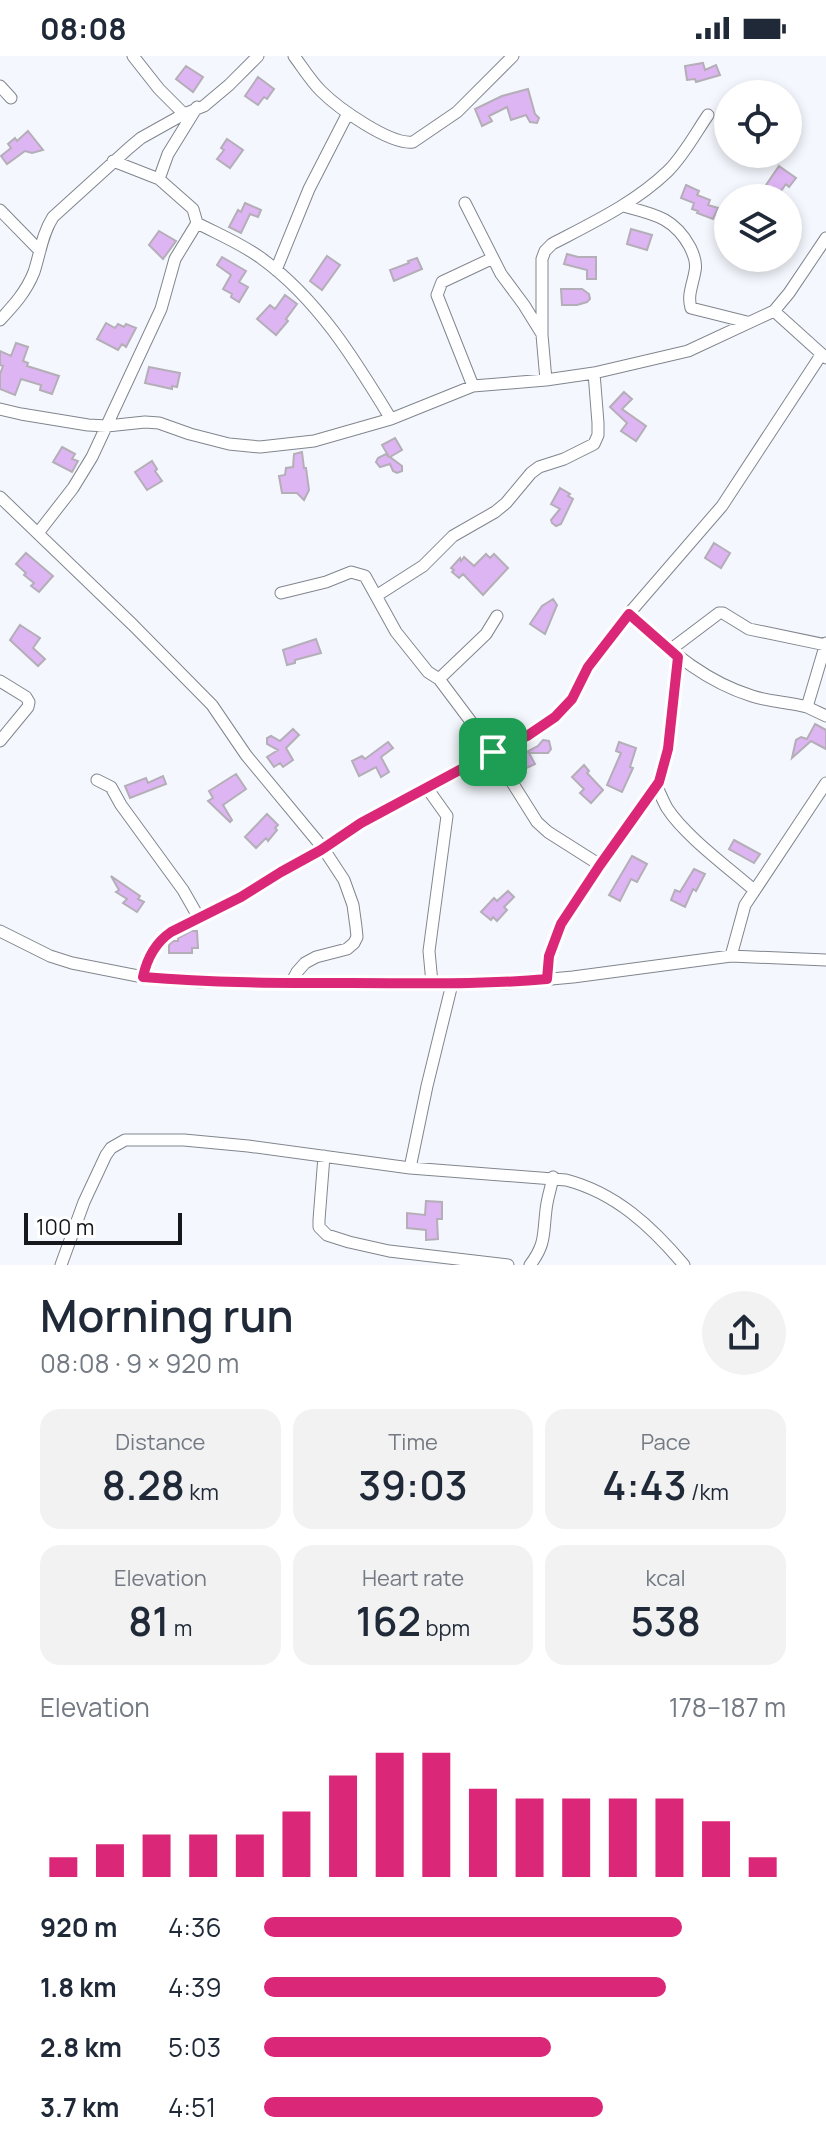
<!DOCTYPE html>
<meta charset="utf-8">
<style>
:root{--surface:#fff;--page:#f2f2f3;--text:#1f2937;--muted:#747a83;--accent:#db2777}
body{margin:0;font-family:Manrope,sans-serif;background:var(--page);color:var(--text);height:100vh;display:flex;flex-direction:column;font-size:30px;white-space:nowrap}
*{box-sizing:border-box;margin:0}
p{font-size:26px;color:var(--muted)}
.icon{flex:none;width:44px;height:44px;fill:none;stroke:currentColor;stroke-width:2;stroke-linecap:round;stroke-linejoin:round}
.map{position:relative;height:1209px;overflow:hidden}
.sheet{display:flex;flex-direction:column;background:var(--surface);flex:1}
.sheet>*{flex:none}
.controls{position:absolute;left:714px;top:24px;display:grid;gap:16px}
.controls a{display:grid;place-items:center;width:88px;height:88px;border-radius:50%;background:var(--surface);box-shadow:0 4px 12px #0003;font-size:40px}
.scale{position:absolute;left:24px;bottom:20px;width:158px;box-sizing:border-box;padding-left:8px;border:4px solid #16181b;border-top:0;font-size:22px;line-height:28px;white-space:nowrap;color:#16181b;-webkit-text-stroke:6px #fff;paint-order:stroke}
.pin{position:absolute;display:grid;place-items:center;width:68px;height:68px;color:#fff;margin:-34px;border-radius:16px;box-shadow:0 4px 12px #0006}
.round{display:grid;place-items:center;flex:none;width:84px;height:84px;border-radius:42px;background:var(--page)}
.head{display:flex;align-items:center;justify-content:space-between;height:136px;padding:0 40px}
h1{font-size:44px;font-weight:600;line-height:60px}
.figures{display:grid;grid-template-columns:repeat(3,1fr);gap:12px;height:136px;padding:8px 40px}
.figures div{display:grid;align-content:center;border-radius:20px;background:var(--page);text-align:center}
.figures b{font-size:40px;font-weight:600}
.figures small{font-size:22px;font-weight:400}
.figures p{font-size:22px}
.chart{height:224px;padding:16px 40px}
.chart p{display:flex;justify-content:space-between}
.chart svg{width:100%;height:144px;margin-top:8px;stroke:var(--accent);stroke-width:6}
ul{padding:0 40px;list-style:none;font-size:26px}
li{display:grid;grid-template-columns:128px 96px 1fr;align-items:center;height:60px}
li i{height:20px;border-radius:10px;background:var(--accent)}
.status{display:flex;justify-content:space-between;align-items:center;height:56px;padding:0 40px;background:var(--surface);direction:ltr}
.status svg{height:22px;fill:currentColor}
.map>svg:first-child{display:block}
</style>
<div class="status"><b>08:08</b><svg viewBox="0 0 49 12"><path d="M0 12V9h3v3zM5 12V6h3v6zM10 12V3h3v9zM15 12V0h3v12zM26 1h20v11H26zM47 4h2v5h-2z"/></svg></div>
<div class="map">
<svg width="826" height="1209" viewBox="0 0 826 1209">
<rect width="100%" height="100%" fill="#f4f7fd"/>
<!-- building -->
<path fill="#deb5f3" stroke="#b4aeb7" stroke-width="2" d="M703,7L705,14L716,9L720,19L696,26L695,23L687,24L685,10Z
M186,10L203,21L193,36L176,23Z
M258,21L274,33L267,43L264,41L258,49L245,40Z
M528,33L535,58L539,62L537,67L530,66L526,59L511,64L507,51L489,60L492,65L482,70L475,53L502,40Z
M28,75L43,94L32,97L25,95L7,108L1,100L11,92L8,88L15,82L17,85Z
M227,83L243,94L230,112L217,103L224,94L221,92Z
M779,110L796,122L789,131L786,128L776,142H764L770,132L766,129Z
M686,129L699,135L697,139L710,144L708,149L718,152L713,163L697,157L698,155L692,153L694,147L681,142Z
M245,147L261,154L258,161L250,158L241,177L229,171L238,154L241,156Z
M631,173L652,179L647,194L627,188Z
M159,175L176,185L163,203L149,189Z
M567,198L578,201H596V223H587V214L564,208Z
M327,200L340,209L322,234L310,225Z
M222,201L246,215L239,226L248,231L239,246L231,241L232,238L223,233L231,219L217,209Z
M417,202L422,213L394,225L390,214L409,207L408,205Z
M561,233H582L589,238L590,243L587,246L577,249H562Z
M285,239L297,248L286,263L288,265L276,279L257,263L270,249L275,253Z
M106,267L115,272L118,268L124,271L126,268L136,272L126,291L122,288L118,294L97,283Z
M16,287L28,291L23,305L28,307L27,310L59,320L52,338L40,334L41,329L21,323L15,339L0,333V318L3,310L0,309V295L11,300Z
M149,311L180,317L177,331L172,330V333L145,327Z
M624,336L632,343L622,353L646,370L636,385L621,375L627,367L610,351Z
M395,382L402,394L390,401L402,410V415L397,417L393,415L390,408L380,411L376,406L378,402L386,398L389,401L382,389Z
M62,391L75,398L72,403L78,405L72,416L53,406Z
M302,396L304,412H306L309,434L304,444L297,437H282L279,420L285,419L286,412L293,411L294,398Z
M152,405L157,413L155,415L162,425L147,434L135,416Z
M560,432L570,438L568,440L573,443L561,468L556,470L552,467L551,464L560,453L551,448Z
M714,487L730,497L721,512L705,502Z
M26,497L53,520L39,536L31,530L34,527L24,519L26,517L16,508Z
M486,498L490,502L494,498L508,512L483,539L463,518L459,522L452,516L454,514L451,512L460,502L461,505L464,501L474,510Z
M553,543L557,549L545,578L530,568L542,550Z
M20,569L40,582L33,592L45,603L38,610L10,584Z
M316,583L321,597L295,604V607L287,609L283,594Z
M815,668L826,674V693L811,685L792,702L796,684L801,681L807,683Z
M293,673L299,679L286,692L293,704L283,711L280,707L274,711L267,701L278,694L267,688V682L271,680L280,685Z
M543,684L549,685L551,693L548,697H529L535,708L518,716L512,704L538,690Z
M388,686L393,692L381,701L389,716L381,721L376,711L359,720L352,705L362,700L365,703Z
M619,686L636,692L630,711L633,712L622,736L607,729L621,697L616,695Z
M584,709L589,715L587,717L603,734L591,747L580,737L584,733L572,721Z
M236,718L246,733L223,749L232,764L230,766L208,745L213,742L209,735Z
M163,720L166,728L130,742L125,730L146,722L148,727Z
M267,758L278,769L275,772L277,774L268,785L266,782L256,792L245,781Z
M734,784L760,798L754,807L729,793Z
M632,800L647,808L637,826L631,823L620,845L609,839Z
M694,813L705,818L696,835L693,833L685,851L671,844L675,834L680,836Z
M111,820L140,840L138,843L144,846L137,856L123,847L127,843L116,836L119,834Z
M508,835L514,841L504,851L507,854L497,865L493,861L491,864L481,856L494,842L497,845Z
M191,875H197L198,892H192V897H169V889L173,885H178V882Z
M426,1145L442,1146V1163H437L438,1183L426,1184V1174L407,1172V1157L425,1159Z"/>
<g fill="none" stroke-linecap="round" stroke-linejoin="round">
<!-- minor casing -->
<g stroke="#80868e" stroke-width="13">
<path id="minor" d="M133,0L159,33L184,58L204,50L229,29L258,0
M294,0C303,12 311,25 321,35C338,52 390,89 413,86L457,56L513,0
M0,30L11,42
M113,105L159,123
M465,147L501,218L524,249L542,278
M623,150C653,158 674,161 690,191C694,199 697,207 695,215C693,228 687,239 691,252L747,266
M0,154L40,195
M197,167C218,178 242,188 261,202C318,243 355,304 391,363
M276,214L309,133L348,57
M774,255L826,302
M0,264C14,249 26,236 34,216C40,198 42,178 53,161L129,92L141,82L184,58
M546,324L542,279V203L545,195L552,188C592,167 635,147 668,115C684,99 695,78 708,59
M473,330L437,239L442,226L493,202
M0,353L21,358L88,369L107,370L145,366L159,367L190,378L229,388L260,391L314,385L391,363L473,330L546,324L594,317L688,295L774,255L789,237L826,182
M0,441L133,569L212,649L246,699L323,792L344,824L353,849L356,871L357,881L354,887L347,893L316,901L305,907L297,916L291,927
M38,477L73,432L92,401L161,253L175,203L197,167L193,153L159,123L168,98L197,51
M281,537L326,526L351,516L365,520L396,576L428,616L439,623L469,663L493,696L537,766L548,776L600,809
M376,540L423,510L453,480L495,456L506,447L531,417L539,411L564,403L594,388L598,379V367L594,317
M629,558C668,592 701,624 752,640C770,646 789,646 807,651
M826,587L807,651L826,660
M670,594L719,557H723L749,573L826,589
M439,623L486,578L497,560
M0,625L26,641L29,646L28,651L0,685
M97,724L111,731L121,749L183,834L199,862
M656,729C660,737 663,745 667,752C685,780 729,812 754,834
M427,732L447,760L429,895L432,927
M0,875L50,900L72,907L143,921L201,926L507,927L573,921L731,900L826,904
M731,900L745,849L826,727
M143,921C147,902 155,887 171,876L241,841L281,816L321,794L361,767L493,696L527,680L555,661L572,643L588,611L620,568L722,450L821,299
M547,923L549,900L561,868L600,809L659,726L668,693L678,601
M324,1100L319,1164V1171L327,1179L349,1186L389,1195L508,1209
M410,1112L427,1030L452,928
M61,1209L84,1146L106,1099L111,1092L125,1084H184L248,1090L410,1112L566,1124C616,1137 652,1171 684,1209
M530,1209C546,1188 543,1178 546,1154C547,1143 551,1132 553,1121"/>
</g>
<!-- minor -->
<use href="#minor" stroke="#fff" stroke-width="11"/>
</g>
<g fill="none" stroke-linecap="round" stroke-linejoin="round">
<!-- route casing -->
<g stroke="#fff" stroke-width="16">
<path id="route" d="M629,558L678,601L668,693L659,726L600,809L561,868L549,900L547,923C482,929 416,927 351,927C282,927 212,927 143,921C147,902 155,887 171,876L241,841L281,816L321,794L361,767L493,696L527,680L555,661L572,643L588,611Z"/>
</g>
<!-- route -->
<use href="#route" stroke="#db2777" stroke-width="10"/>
</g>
</svg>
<div class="controls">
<a><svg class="icon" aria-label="locate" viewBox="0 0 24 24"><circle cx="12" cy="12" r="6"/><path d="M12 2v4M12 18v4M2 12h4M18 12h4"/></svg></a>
<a><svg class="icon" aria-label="layers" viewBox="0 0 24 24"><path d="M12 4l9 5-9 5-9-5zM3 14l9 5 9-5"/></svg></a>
</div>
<div class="scale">100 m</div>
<div class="pin" style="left:493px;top:696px;background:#1e9e55"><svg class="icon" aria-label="arrive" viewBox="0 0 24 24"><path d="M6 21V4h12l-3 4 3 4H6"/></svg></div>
</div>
<section class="sheet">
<div class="head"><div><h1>Morning run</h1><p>08:08 · 9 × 920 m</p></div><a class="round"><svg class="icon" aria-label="share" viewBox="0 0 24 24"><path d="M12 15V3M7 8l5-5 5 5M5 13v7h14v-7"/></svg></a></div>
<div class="figures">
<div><p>Distance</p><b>8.28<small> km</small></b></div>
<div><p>Time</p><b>39:03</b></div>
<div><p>Pace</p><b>4:43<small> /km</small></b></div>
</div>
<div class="figures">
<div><p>Elevation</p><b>81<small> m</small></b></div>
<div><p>Heart rate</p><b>162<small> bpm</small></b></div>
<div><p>kcal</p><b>538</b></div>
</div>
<div class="chart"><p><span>Elevation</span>178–187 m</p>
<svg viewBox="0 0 160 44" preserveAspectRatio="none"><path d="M5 44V38M15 44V34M25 44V31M35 44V31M45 44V31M55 44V24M65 44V13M75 44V6M85 44V6M95 44V17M105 44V20M115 44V20M125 44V20M135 44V20M145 44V27M155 44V38"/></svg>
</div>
<ul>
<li><b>920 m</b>4:36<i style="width:80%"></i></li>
<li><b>1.8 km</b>4:39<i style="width:77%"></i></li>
<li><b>2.8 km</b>5:03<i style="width:55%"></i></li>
<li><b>3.7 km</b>4:51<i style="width:65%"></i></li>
</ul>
</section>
